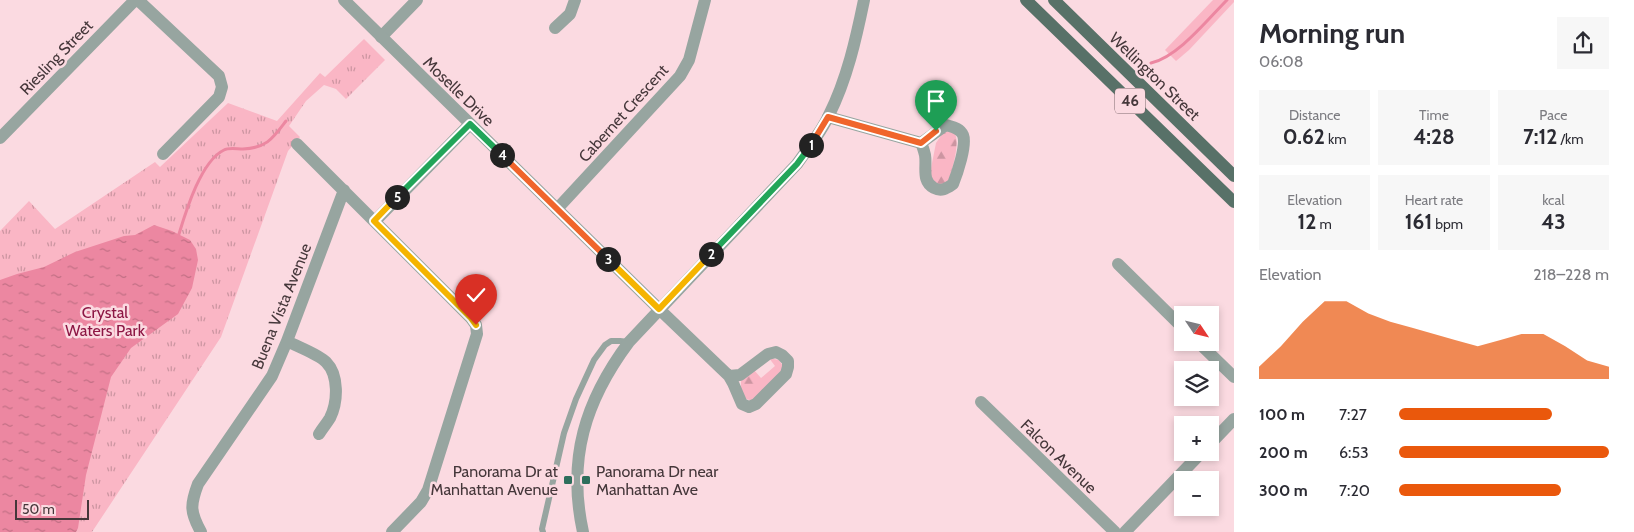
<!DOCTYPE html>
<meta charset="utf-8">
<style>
:root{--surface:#fff;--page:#f7f7f7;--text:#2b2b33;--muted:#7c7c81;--accent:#ea580c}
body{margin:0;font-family:Cabin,sans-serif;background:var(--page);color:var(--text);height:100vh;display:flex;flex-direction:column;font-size:19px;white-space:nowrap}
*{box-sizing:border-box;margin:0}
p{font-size:16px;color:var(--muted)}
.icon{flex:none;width:28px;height:28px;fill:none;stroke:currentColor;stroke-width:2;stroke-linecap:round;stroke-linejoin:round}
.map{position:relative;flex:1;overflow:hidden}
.details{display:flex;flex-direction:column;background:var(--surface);width:400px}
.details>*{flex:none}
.needle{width:32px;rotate:125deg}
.fabs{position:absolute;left:1174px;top:306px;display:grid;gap:10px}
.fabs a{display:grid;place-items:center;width:45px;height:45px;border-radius:0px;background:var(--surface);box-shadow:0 2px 8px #0003;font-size:25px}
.scale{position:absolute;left:15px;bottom:12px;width:74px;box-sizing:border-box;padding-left:5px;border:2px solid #45373a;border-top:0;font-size:14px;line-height:18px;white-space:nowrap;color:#45373a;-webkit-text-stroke:4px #fbdae1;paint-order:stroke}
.pin{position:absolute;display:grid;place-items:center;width:42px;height:42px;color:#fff;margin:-51px -21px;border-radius:50% 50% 50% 0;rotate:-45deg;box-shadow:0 0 5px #0007}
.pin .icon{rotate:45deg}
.km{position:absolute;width:25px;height:25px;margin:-12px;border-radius:50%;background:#222;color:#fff;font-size:14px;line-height:25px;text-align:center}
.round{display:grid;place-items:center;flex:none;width:52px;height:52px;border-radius:0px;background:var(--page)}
.headline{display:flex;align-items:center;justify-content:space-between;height:85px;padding:0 25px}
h1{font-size:28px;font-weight:700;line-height:38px}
.stats{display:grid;grid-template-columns:repeat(3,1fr);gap:8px;height:85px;padding:5px 25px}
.stats div{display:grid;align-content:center;border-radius:0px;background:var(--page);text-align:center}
.stats b{font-size:21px;font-weight:700}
.stats small{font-size:14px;font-weight:400}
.stats p{font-size:14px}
.chart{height:140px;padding:10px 25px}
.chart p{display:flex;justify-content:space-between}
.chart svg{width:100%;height:90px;margin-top:5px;fill:var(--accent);opacity:.7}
ul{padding:0 25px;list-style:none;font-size:16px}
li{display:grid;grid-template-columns:80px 60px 1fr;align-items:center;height:38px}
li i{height:12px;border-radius:6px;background:var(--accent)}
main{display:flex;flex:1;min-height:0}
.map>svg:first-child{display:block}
</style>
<main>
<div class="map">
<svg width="1234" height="532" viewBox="0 0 1234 532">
<defs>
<pattern id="forest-firs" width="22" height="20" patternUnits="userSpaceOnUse" patternTransform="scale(1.25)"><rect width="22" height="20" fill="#fab6c5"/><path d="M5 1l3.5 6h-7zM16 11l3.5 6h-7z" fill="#cc95a1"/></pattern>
<pattern id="park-tufts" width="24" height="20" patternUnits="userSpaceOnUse" patternTransform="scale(1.25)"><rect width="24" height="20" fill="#fab6c5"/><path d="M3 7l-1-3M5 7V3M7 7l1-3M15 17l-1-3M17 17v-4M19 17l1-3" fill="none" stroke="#cc95a1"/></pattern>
<pattern id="water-ripples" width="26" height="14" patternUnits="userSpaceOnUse" patternTransform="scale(1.25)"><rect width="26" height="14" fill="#ec87a1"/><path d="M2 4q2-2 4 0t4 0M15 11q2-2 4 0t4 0" fill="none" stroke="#c16f84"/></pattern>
</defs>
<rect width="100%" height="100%" fill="#fbdae1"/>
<!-- grass -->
<path fill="#fab6c5" d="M1213,0H1234V2L1189,50L1176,61L1165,50Z"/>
<!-- forest -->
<path fill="url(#forest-firs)" d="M944,131L954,132C961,142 952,169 949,181C941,186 936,185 929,178L936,143Z
M769,358L779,360L783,366L780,374L752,401L744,398L741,389V380L754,370L761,378L775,366Z"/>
<!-- park -->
<path fill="url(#park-tufts)" d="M364,39L385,60L346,99L336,89L324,85L306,101L289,126L300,137L288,151L221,337L92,532H0V231L29,201L55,229L155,162L160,167L228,103L277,121L320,73L325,77Z"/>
<!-- water -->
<path fill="url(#water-ripples)" d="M154,225L172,231L190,240L196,249L198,260L192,288L178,314L131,348L111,377L86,475L78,528L76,532H0V280L17,274L44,267L75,252L124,236L135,235Z"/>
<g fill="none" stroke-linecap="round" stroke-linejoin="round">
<!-- stream -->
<path stroke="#ec87a1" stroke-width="3" d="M1151,63C1178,57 1207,20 1227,0
M179,234C186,211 201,161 224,150C229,147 237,149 243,149C267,148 273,138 286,121"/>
<!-- service -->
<path stroke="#97a5a0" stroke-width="6" d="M543,532L542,529L564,433L576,399L594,360L605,345L611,341H620L629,342"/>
<!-- minor -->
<path stroke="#97a5a0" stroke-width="12" d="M138,0L219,76L222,87L219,97L163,154
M555,28L570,14L575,0
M381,37L417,0
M828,117L921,143
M946,125C953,127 960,128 963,135C967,145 957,174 953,184C947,188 942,192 934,188C921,181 927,167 925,155C924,151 923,147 921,143Z
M0,138L135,0
M297,144L471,318L476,325L477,334L428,490L421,502L392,532
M557,209L680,76L689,60L705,0
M375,221L470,124
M1118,264L1182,327
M659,309L729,376L733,383L742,404L749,407L756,404L786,374L788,367V361L782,355L776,352L768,354L740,375L729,376
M287,341C298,347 318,354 326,362C339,375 338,402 330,418C327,423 322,429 319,434
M1198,342L1234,377
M981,402L1115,532
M1210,444L1234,419
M201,532C190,512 190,505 198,484L272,376L287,341L344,190
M1125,532L1202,452"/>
<!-- tertiary -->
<path stroke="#97a5a0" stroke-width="12" d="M344,0L659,309
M583,532C567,459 585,401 629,342L797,164C808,148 821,133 829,115C847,79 856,39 864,0"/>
<!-- primary -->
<path stroke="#587168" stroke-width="12" d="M1026,0L1234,202
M1054,0L1234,176"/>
</g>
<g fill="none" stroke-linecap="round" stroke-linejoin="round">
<!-- split-1 casing -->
<g stroke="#fff" stroke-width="10">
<path id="split-1" d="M811,145L828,117L921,143L936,131"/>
</g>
<!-- split-2 casing -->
<g stroke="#fff" stroke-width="10">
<path id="split-2" d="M711,254L797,164L811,145"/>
</g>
<!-- split-3 casing -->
<g stroke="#fff" stroke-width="10">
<path id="split-3" d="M608,259L659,309L711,254"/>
</g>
<!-- split-4 casing -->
<g stroke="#fff" stroke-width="10">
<path id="split-4" d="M502,155L608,259"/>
</g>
<!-- split-5 casing -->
<g stroke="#fff" stroke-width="10">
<path id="split-5" d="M397,197L470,124L502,155"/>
</g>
<!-- split-6 casing -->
<g stroke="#fff" stroke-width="10">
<path id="split-6" d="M397,197L374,221L471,318L476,325"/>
</g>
<!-- split-1 -->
<use href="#split-1" stroke="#f0652b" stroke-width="6"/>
<!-- split-2 -->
<use href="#split-2" stroke="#22a559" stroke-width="6"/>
<!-- split-3 -->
<use href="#split-3" stroke="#f5b400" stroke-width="6"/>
<!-- split-4 -->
<use href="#split-4" stroke="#f0652b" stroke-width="6"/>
<!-- split-5 -->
<use href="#split-5" stroke="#22a559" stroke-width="6"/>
<!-- split-6 -->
<use href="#split-6" stroke="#f5b400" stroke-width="6"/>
</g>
<!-- markers -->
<g fill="#2e6e5c" stroke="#fbdae1" stroke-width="2">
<rect x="563" y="475" width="10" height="10" rx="2.5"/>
<rect x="581" y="475" width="10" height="10" rx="2.5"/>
</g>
<g text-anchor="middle" stroke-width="5" stroke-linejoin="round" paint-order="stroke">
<!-- shield labels -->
<rect fill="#fbdae1" stroke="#7c686c" stroke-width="1" x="1115" y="88.5" width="30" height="25" rx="4"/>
<g font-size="15" font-weight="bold" fill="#45373a">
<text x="1130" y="106">46</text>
</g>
<!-- street labels -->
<g font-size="16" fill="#45373a" stroke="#fbdae1">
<text transform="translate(56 57) rotate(-46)" y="6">Riesling Street</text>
<text transform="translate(1155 76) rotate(44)" y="6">Wellington Street</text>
<text transform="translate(459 91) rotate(44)" y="6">Moselle Drive</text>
<text transform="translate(623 113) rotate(-48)" y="6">Cabernet Crescent</text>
<text transform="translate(281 306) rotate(-68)" y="6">Buena Vista Avenue</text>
<text transform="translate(1059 456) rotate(44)" y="6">Falcon Avenue</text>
</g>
<!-- park labels -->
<g font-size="16" fill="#8d1644" stroke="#fbdae1">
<text x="105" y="318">Crystal<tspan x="105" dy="18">Waters Park</tspan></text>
</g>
<!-- poi labels -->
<g font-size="16" fill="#45373a" stroke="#fbdae1" text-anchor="end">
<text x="558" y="477">Panorama Dr at<tspan x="558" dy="18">Manhattan Avenue</tspan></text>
<text x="596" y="477" text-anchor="start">Panorama Dr near<tspan x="596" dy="18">Manhattan Ave</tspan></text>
</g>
</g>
</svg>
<div class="fabs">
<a><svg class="needle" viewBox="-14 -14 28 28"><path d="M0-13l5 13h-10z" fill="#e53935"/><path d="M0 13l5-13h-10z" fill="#7c7c81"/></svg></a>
<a><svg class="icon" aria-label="layers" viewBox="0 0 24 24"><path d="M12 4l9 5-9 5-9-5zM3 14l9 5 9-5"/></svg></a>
<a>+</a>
<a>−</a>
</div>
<div class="scale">50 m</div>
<div class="pin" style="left:936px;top:131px;background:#1e9e55"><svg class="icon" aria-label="arrive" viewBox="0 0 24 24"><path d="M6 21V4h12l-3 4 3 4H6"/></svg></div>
<div class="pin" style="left:476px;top:325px;background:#d93025"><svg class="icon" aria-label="check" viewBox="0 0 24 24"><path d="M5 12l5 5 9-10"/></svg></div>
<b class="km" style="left:811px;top:145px">1</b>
<b class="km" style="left:711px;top:254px">2</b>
<b class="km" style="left:608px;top:259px">3</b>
<b class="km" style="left:502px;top:155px">4</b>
<b class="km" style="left:397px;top:197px">5</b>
</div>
<section class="details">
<div class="headline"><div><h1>Morning run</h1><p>06:08</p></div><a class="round"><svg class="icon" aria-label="share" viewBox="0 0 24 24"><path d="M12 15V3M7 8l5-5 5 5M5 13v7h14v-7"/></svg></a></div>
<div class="stats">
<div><p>Distance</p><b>0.62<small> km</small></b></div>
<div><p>Time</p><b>4:28</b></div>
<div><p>Pace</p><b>7:12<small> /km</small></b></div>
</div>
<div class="stats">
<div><p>Elevation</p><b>12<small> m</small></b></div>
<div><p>Heart rate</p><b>161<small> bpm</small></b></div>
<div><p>kcal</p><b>43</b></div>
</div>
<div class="chart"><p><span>Elevation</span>218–228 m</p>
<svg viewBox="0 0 160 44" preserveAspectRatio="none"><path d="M0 44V38L10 28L20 16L30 6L40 6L50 12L60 16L70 19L80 22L90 25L100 28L110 25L120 22L130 22L140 28L150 35L160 38V44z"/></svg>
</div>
<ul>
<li><b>100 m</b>7:27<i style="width:73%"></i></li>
<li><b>200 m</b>6:53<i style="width:100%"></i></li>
<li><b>300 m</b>7:20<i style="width:77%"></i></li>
</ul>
</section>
</main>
